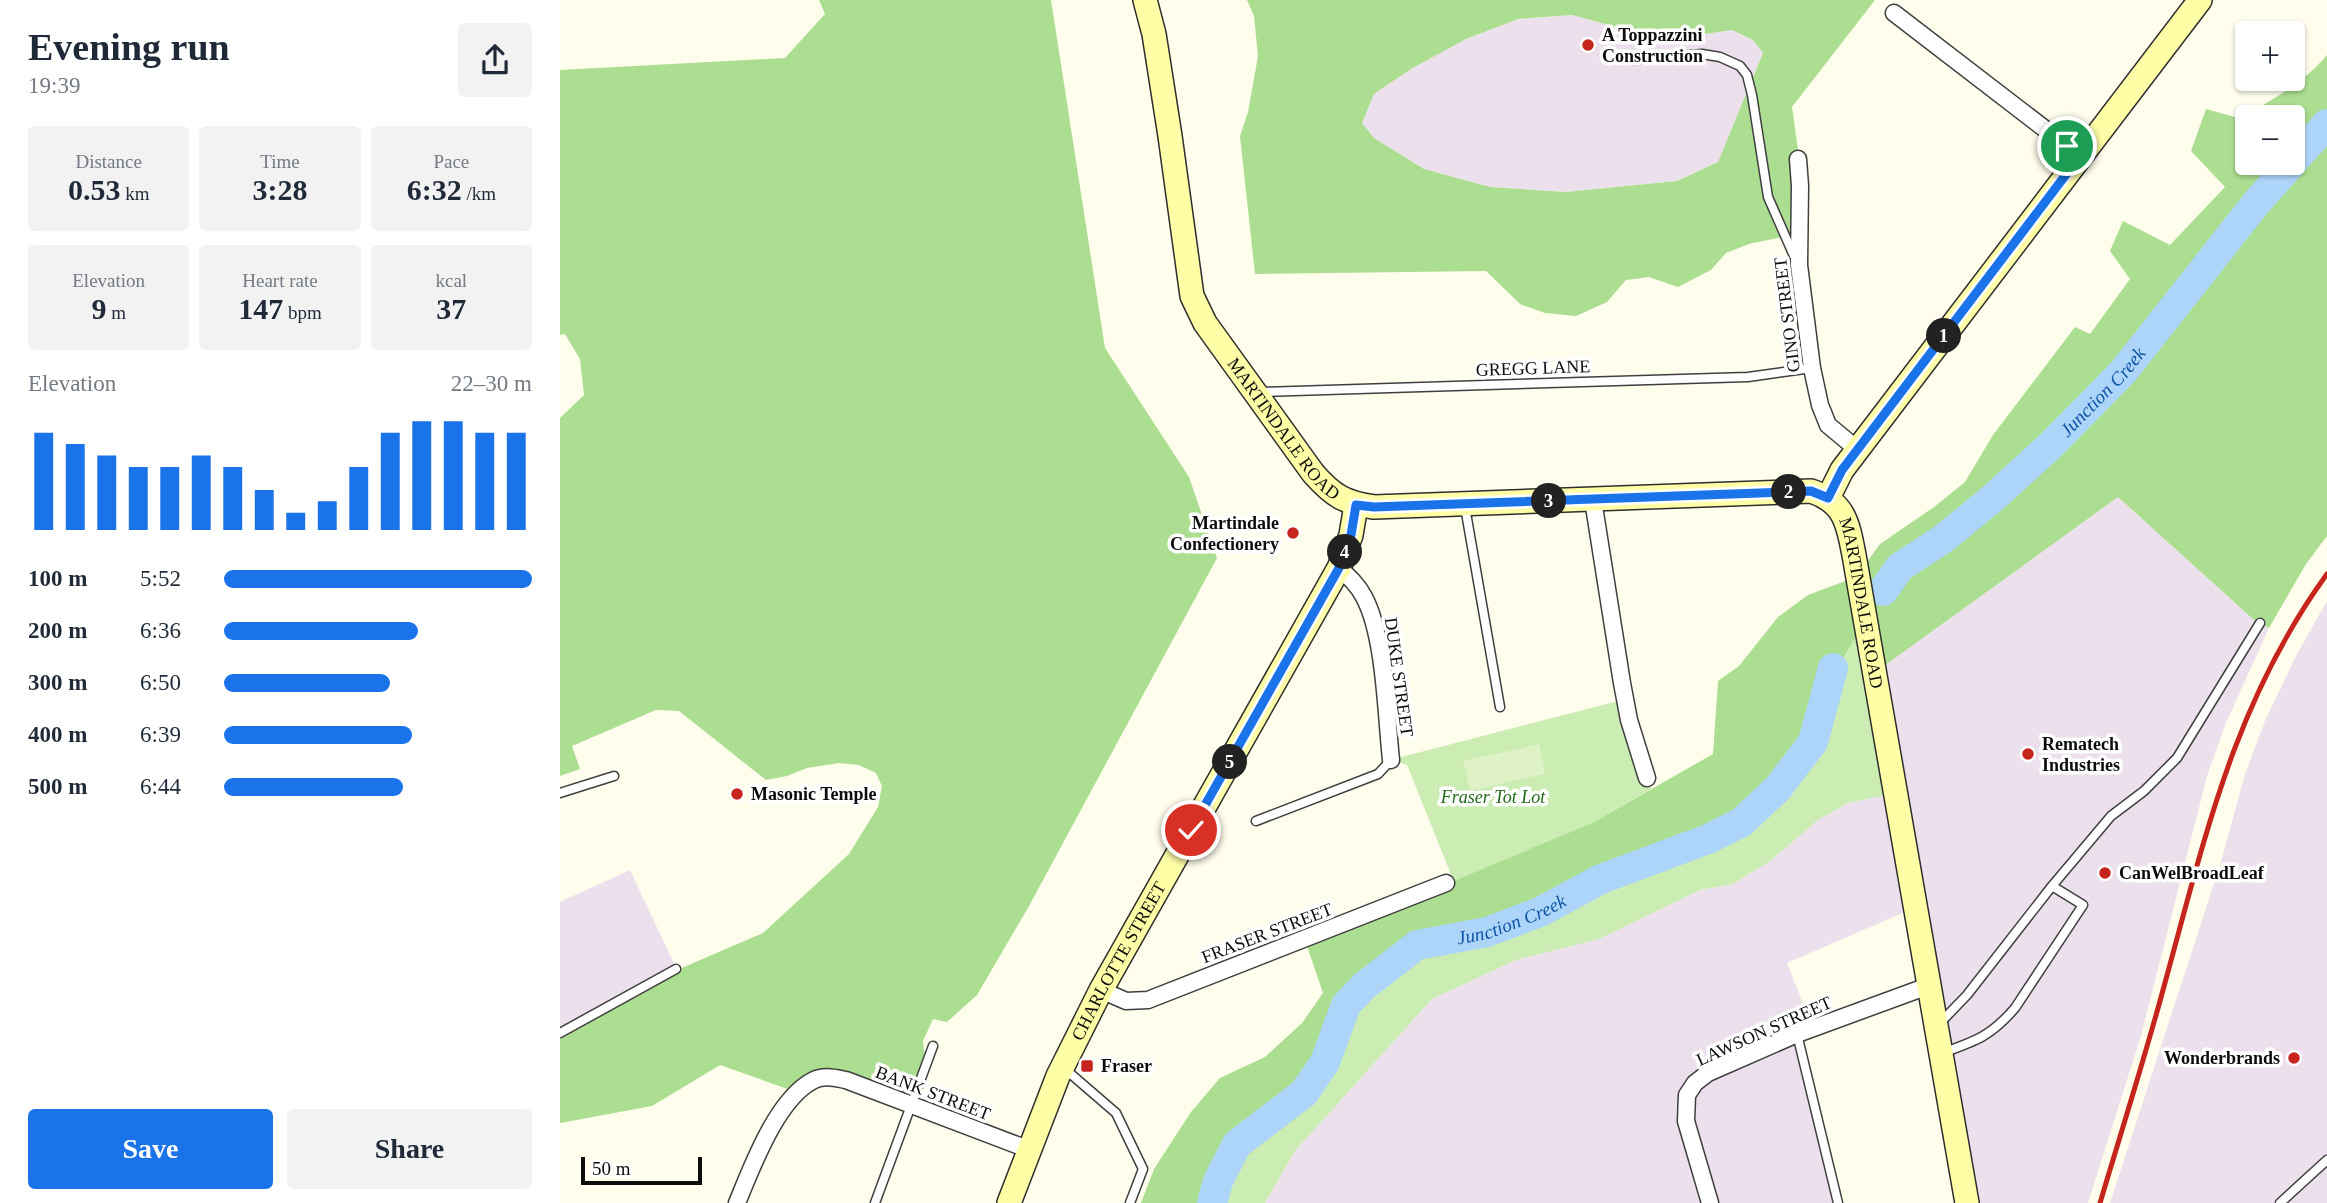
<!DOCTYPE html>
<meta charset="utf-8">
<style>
:root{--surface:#fff;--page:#f2f2f3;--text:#1f2937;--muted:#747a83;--accent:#1a73e8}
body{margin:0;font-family:"Times New Roman",serif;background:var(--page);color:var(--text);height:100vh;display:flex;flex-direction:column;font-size:26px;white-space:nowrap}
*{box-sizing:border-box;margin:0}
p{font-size:23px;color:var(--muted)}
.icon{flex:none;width:38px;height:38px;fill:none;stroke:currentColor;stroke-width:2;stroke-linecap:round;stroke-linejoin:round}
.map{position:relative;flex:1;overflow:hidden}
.drawer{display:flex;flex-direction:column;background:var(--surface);width:560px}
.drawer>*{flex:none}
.buttons{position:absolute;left:1675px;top:21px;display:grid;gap:14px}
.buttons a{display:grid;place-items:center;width:70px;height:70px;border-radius:7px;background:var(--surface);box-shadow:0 2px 5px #0004;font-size:35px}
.scale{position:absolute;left:21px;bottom:18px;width:121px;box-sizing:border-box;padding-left:7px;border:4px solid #0c0c0c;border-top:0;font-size:19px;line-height:24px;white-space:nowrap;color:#0c0c0c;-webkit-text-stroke:5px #fff;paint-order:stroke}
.pin{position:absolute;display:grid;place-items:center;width:60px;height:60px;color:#fff;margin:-30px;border:4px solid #fff;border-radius:50%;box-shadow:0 2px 7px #0007}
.km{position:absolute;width:35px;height:35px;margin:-18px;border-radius:50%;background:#222;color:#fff;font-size:19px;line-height:35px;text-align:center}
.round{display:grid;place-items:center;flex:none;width:74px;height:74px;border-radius:7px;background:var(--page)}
.overview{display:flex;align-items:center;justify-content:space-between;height:119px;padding:0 28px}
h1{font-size:38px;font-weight:700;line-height:52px}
.stats{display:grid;grid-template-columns:repeat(3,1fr);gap:10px;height:119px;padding:7px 28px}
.stats div{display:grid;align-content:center;border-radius:7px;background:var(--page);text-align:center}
.stats b{font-size:30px;font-weight:700}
.stats small{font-size:19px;font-weight:400}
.stats p{font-size:19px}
.chart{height:196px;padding:14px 28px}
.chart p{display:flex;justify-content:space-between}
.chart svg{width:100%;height:126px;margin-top:7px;stroke:var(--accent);stroke-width:6}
.primary-button{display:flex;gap:14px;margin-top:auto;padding:14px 28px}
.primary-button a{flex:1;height:80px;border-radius:7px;background:var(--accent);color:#fff;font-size:28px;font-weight:700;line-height:80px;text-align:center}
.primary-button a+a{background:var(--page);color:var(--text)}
ul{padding:0 28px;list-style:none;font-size:23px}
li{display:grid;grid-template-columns:112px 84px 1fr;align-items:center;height:52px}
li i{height:18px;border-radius:9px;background:var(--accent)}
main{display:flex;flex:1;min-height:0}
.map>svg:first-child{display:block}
</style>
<main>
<section class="drawer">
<div class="overview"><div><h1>Evening run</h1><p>19:39</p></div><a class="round"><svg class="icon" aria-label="share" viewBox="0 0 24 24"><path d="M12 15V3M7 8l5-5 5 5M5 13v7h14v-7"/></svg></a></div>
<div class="stats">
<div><p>Distance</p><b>0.53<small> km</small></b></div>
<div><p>Time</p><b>3:28</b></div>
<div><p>Pace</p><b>6:32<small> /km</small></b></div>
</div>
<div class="stats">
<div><p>Elevation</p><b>9<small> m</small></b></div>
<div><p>Heart rate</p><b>147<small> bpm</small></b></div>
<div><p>kcal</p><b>37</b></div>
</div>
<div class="chart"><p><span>Elevation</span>22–30 m</p>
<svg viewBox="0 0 160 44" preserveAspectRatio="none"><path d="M5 44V10M15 44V14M25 44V18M35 44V22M45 44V22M55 44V18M65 44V22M75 44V30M85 44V38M95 44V34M105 44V22M115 44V10M125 44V6M135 44V6M145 44V10M155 44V10"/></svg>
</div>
<ul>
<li><b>100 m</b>5:52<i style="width:100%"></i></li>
<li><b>200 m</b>6:36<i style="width:63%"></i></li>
<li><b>300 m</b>6:50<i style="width:54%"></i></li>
<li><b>400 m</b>6:39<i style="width:61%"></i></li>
<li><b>500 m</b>6:44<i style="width:58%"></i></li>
</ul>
<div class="primary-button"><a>Save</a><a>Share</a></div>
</section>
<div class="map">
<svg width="1767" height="1203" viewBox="0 0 1767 1203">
<rect width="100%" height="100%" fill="#fffdec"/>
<!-- industrial -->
<path fill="#ece0ec" d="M1012,15L1067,30L1132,36L1172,30L1193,40L1203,53L1158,162L1117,181L1006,192L930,187L864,169L814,138L802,123L814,94L851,69L906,39L958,19Z
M1558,497L1694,620L1709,628L1666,723L1647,776L1581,1036L1528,1203H1406L1352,909L1227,963L1253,1029L1239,1034L1279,1203H705L735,1151L872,999L956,960L1039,939L1140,890L1173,884L1210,861L1258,820L1288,803L1332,794L1313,674Z
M1767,601V1203H1550L1660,865L1685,774L1705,721L1736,656Z
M70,870L117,970L0,1034V902Z"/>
<!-- green -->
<path fill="#cbecb3" d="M1304,622L1332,794L1288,803L1258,820L1210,861L1173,884L1140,890L1039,939L956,960L872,999L735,1151L705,1203H653L659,1181L678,1145L745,1093L766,1062L787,1006L805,986L835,962L857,946L980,914L1041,880L1149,840L1183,823L1196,813L1219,789L1254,743L1279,665Z
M1066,699L1091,789L1034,822L894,882L847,765L830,760Z"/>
<!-- forest -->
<path fill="#acde91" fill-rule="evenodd" d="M259,0H491L545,348L629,477L657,558L469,906L417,995L387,1022L373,1019L363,1041L366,1067L352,1108L268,1078L239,1093L160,1065L92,1106L0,1123V1034L117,970L203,933L289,854L318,807L322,786L316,773L299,765L279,763L247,768L227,776L206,780L119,711L96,710L12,746L20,769L0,776V418L24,395L20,359L5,334L0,335V70L225,58L265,14Z
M687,0H1315L1232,107L1241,171L1240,264L1227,236L1189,244L1166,253L1151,270L1118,287L1089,277L1066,280L1047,302L1016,316L985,313L960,304L926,271L695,274L680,136L688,112L698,56L694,16ZM1012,15L1067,30L1132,36L1172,30L1193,40L1203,53L1158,162L1117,181L1006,192L930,187L864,169L814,138L802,123L814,94L851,69L906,39L958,19Z
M1767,55V536L1746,564L1709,628L1694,620L1558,497L1313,674L1304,623L1279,665L1254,743L1219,789L1196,813L1183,823L1149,840L1041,880L980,914L927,933L857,946L835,962L805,986L787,1006L766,1062L745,1093L678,1145L659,1181L653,1203H581L594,1169L631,1112L660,1078L705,1057L742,1023L763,993L745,940L887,884L1034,822L1153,754L1158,681L1179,666L1218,617L1248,595L1296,577L1320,544L1374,507L1405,482L1433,435L1515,327L1530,334L1570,279L1550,251L1563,221L1610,245L1665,187L1631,151L1646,109L1678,118C1710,102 1744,83 1767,55ZM1687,117H1732V163H1687Z"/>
<!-- pitch -->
<path fill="#def2c5" d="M979,744L985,774L910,791L903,761Z"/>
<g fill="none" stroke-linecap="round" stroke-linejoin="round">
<!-- river -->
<g stroke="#add5fa" stroke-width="30">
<path d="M1732,162L1767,124"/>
<path id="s1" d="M1323,591L1340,567L1383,539L1433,498L1491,445L1563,372L1697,202L1732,163"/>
<path id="s2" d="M652,1203L658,1181L677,1144L744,1093L765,1062L786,1005L804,986L857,945L927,932L980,912L1041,879L1148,839L1182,822L1218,788L1253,742L1273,668"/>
</g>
<!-- lane casing -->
<g stroke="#3f3f3f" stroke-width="11">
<path id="lane" d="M1074,60L1142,54L1160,57L1180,66L1187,75L1192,95L1208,197L1234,256
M698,392L1188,377L1252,368
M905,507L940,707
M0,793L54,776
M696,821L818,774L831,760
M1492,886L1551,816L1584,791L1617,758L1700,623
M1380,1023L1407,995L1492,886L1523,905L1455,1008C1431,1036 1416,1041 1382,1053
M0,1033L116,969
M1237,1034L1278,1203
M505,1069L556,1113L583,1169L570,1203
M315,1203L373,1046
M1720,1203L1767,1160"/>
</g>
<!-- street casing -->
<g stroke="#3f3f3f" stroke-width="19">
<path id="street" d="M1334,13L1520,156
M1238,159L1240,186L1239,265L1252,368L1260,405L1268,425L1298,450
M1033,500L1062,683L1069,720L1087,778
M779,568C789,577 798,585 804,597C825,636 826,714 831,760
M541,990L566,1001L588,1000L886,883
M177,1203C192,1167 217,1098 254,1080C264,1075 275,1078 286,1080L470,1150
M1150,1203L1126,1121L1127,1095L1135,1083L1148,1073L1237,1034L1368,986"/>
</g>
<!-- secondary casing -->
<g stroke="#2e2e2e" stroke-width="26">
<g id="secondary">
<path id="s3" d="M585,0L594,34L610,136L632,296L645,323L753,473C773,496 785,503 814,507L1251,491C1285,502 1288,524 1294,555L1407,1203"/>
<path d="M1268,498L1282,470L1640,0"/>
<path id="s4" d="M449,1203L498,1076L541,990L779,568L791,535L796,505"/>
</g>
</g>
<!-- lane -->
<use href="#lane" stroke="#fff" stroke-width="8"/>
<!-- street -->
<use href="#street" stroke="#fff" stroke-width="16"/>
<!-- secondary -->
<use href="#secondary" stroke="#fffea7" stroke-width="23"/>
<!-- rail -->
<path stroke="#c5251c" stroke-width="5" d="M1540,1203C1562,1129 1586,1054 1606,979C1646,833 1676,699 1767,574"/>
</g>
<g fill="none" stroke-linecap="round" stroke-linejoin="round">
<!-- route casing -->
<g stroke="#fff" stroke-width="14">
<path id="route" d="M631,830L779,568L791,535L796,505L814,507L1251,491L1268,498L1282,470L1520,156L1507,146"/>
</g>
<!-- route -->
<use href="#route" stroke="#1a73e8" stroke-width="9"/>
</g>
<!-- markers -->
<g fill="#c5251c" stroke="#fff" stroke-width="2.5">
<circle cx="1028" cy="45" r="7"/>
<circle cx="733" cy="533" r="7"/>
<circle cx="1468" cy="754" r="7"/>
<circle cx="177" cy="794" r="7"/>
<circle cx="1545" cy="873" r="7"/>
<circle cx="1734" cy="1058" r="7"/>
<rect x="520" y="1059" width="14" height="14" rx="3.5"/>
</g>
<g text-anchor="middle" stroke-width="7" stroke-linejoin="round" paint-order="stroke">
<!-- poi labels -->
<g font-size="18" font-weight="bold" fill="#0c0c0c" stroke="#fff" text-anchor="start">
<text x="1042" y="41">A Toppazzini<tspan x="1042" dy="21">Construction</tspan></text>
<text x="719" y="529" text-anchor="end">Martindale<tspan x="719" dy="21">Confectionery</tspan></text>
<text x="1482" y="750">Rematech<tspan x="1482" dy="21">Industries</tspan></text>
<text x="191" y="800">Masonic Temple</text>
<text x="1559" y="879">CanWelBroadLeaf</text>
<text x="1720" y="1064" text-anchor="end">Wonderbrands</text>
<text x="541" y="1072">Fraser</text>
</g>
<!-- street labels -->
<g font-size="18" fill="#0c0c0c" stroke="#fff">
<text transform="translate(1227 315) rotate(-97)" y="6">GINO STREET</text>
<text transform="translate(973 368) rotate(-2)" y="6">GREGG LANE</text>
<text dy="6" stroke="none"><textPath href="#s3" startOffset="462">MARTINDALE ROAD</textPath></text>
<text dy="6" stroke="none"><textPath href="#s3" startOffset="1155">MARTINDALE ROAD</textPath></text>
<text transform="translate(839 677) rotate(82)" y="6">DUKE STREET</text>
<text transform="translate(707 933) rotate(-21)" y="6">FRASER STREET</text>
<text dy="6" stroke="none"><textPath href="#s4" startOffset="266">CHARLOTTE STREET</textPath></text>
<text transform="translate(1204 1031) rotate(-24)" y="6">LAWSON STREET</text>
<text transform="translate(373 1093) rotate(21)" y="6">BANK STREET</text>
</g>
<!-- park labels -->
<g font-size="18" font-style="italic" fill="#216819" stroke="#fff">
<text x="933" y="803">Fraser Tot Lot</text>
</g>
<!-- water labels -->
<g font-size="19" font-style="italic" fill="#0e54a6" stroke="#fff">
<text dy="7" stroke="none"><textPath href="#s1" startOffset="298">Junction Creek</textPath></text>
<text dy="7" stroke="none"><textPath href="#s2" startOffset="438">Junction Creek</textPath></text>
</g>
</g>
</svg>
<div class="buttons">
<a>+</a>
<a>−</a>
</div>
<div class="scale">50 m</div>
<div class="pin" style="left:1507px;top:146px;background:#1e9e55"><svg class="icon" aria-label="arrive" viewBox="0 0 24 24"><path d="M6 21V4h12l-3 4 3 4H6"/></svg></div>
<div class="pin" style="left:631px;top:830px;background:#d93025"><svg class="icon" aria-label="check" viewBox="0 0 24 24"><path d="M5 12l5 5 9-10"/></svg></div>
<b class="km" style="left:1384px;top:336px">1</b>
<b class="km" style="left:1229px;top:492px">2</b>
<b class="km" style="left:989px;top:501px">3</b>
<b class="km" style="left:785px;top:552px">4</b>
<b class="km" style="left:670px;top:762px">5</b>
</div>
</main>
